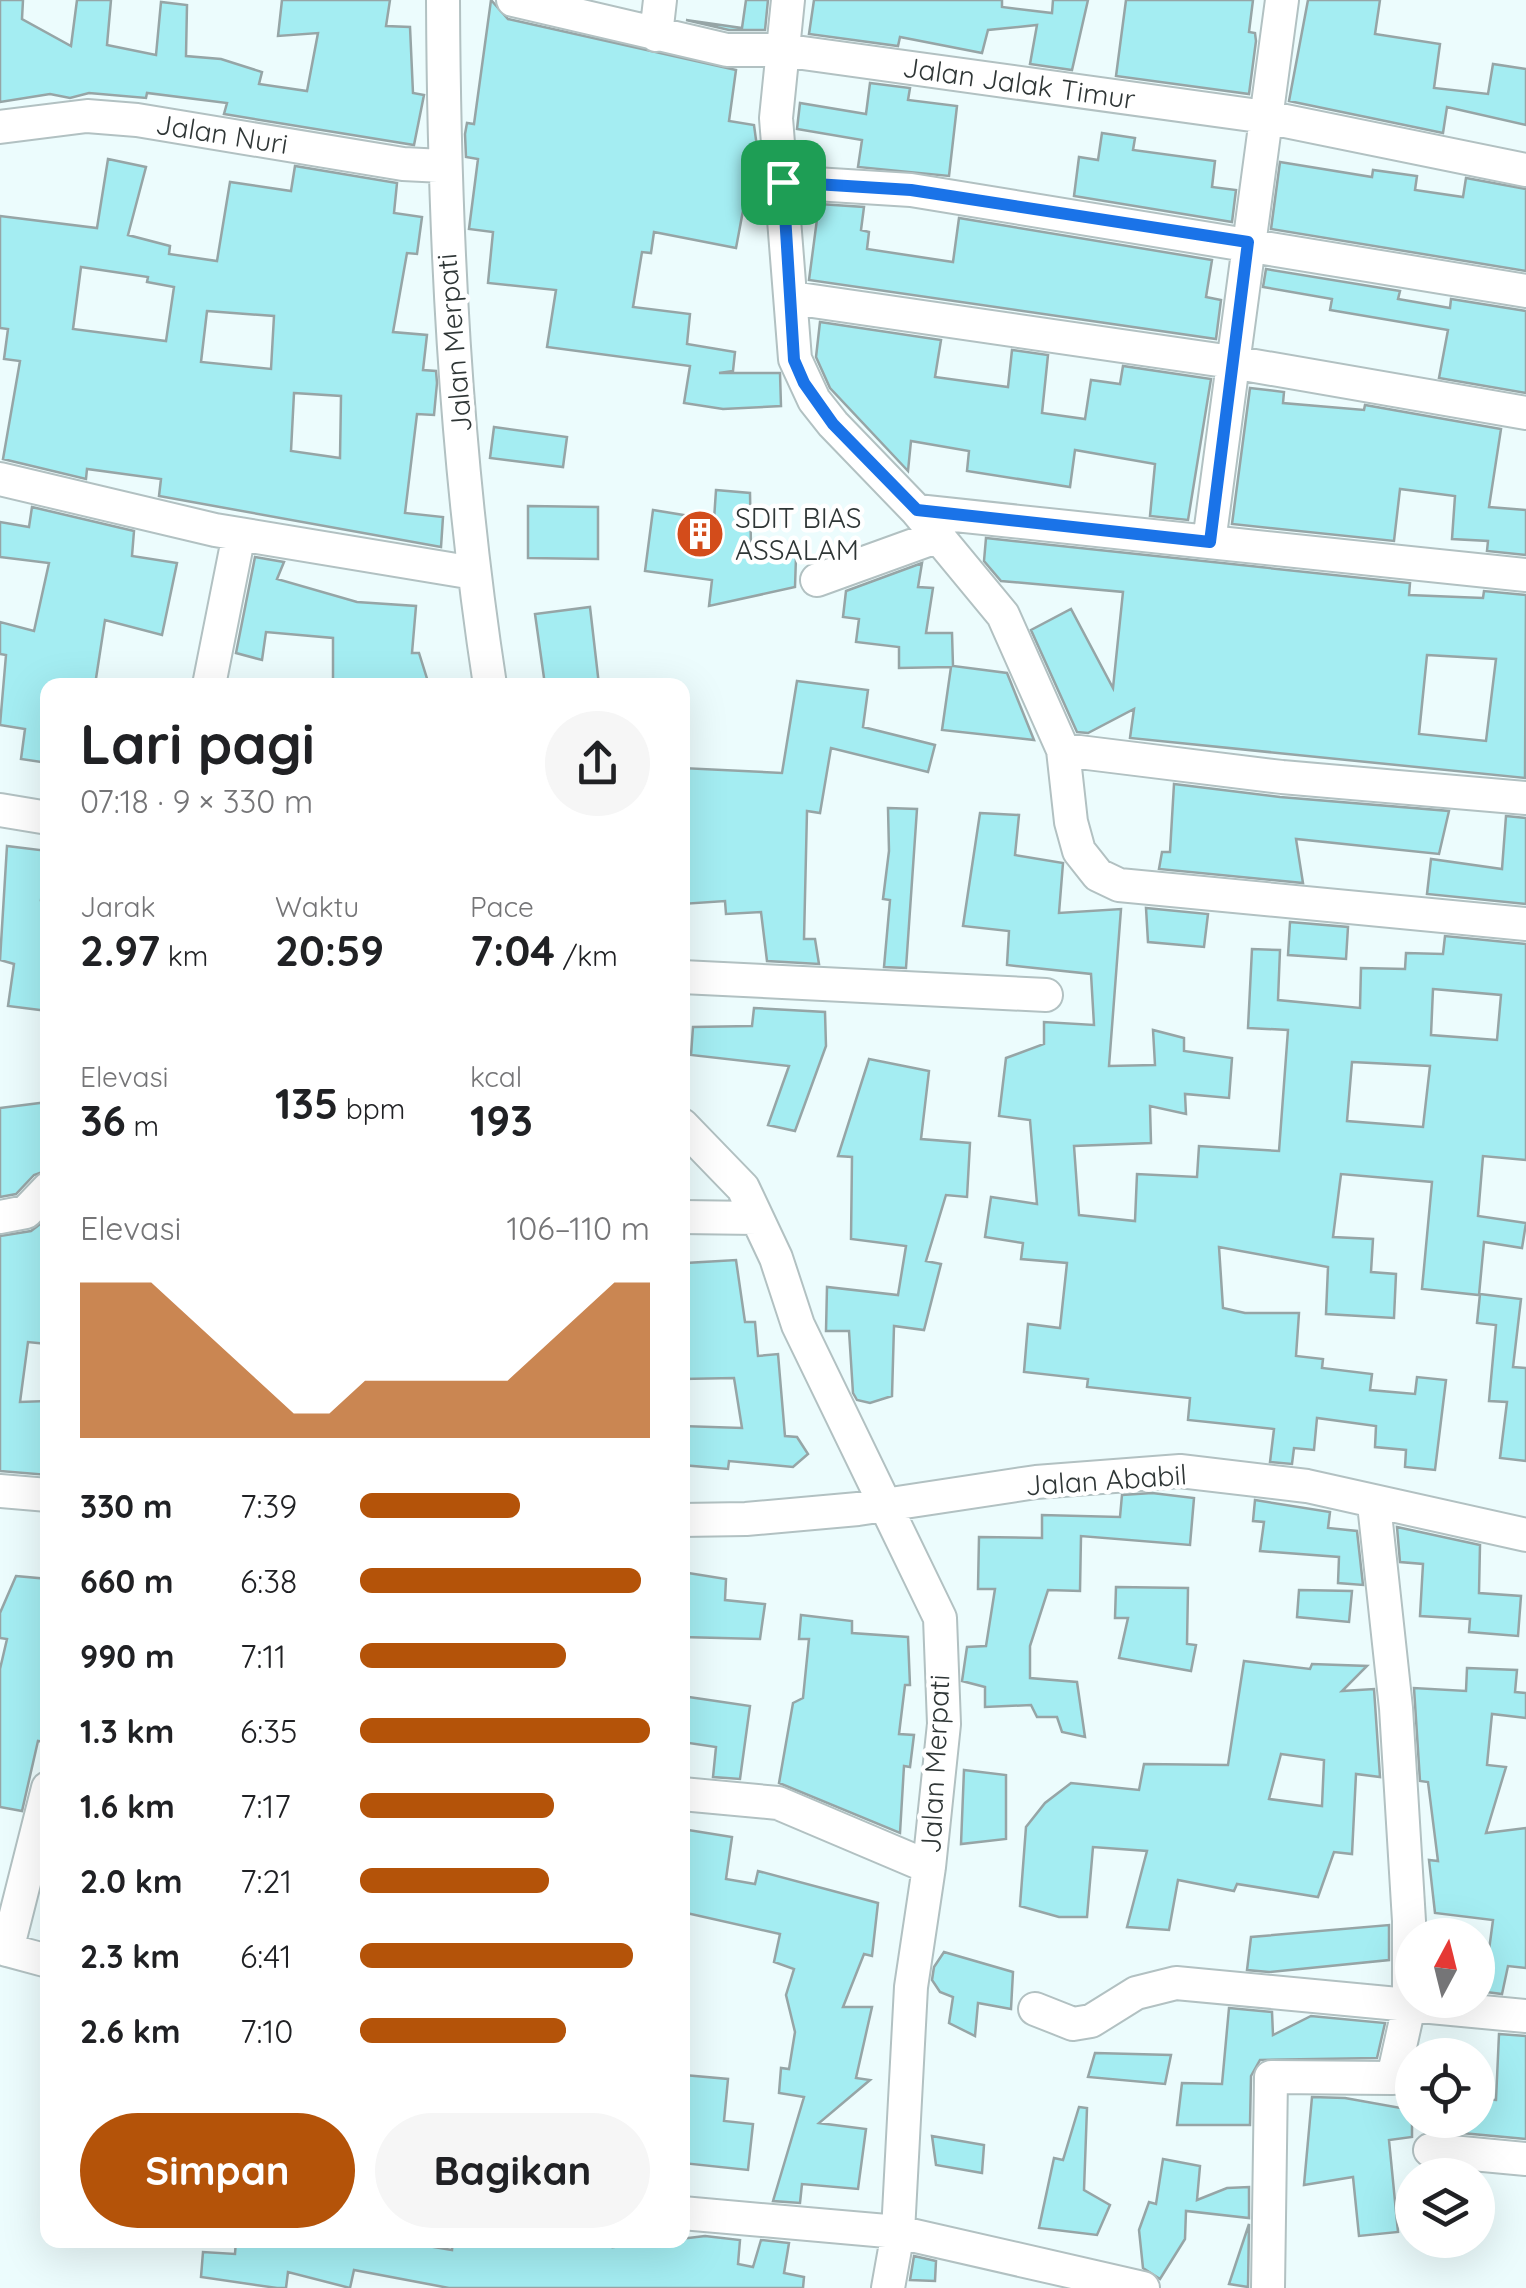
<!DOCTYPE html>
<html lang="id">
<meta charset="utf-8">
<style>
:root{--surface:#fff;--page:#f6f6f6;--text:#202124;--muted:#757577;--accent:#b45309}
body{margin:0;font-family:Quicksand,sans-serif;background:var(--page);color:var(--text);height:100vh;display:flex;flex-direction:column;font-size:38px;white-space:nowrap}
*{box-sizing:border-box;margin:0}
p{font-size:32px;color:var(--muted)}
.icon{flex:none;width:55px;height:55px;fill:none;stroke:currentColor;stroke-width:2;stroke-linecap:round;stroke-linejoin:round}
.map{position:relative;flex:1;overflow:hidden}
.side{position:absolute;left:40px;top:678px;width:650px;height:1570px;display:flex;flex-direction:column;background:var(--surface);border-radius:20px;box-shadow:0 10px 40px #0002}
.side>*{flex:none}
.needle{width:65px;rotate:7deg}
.tools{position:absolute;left:1395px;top:1918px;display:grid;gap:20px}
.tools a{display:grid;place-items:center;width:100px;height:100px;border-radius:50%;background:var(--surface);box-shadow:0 10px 40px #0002;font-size:50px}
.pin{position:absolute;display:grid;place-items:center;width:85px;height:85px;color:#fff;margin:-42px;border-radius:20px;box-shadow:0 5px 15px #0006}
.round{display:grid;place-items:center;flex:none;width:105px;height:105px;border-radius:52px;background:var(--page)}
.overview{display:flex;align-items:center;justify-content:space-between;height:170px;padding:0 40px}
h1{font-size:55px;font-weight:700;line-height:75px}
.figures{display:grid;grid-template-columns:repeat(3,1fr);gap:15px;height:170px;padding:10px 40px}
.figures div{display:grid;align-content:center}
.figures b{font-size:42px;font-weight:700}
.figures small{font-size:28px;font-weight:400}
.figures p{font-size:28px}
.chart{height:280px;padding:20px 40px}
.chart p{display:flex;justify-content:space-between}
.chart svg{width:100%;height:180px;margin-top:10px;fill:var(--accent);opacity:.7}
.button{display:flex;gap:20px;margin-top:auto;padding:20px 40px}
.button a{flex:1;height:115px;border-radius:60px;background:var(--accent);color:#fff;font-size:40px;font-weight:700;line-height:115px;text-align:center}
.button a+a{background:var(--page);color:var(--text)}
ul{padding:0 40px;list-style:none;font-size:32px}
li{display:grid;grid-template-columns:160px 120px 1fr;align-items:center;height:75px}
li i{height:25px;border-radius:12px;background:var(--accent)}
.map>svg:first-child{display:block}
</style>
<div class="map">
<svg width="1526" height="2288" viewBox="0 0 1526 2288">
<rect width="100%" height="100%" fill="#ecfcfd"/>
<!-- building -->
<path fill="#a4edf2" stroke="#96a5a6" stroke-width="2.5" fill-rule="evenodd" d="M0,0H23L22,19L71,46L77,0H111L107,45L156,55L161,2L187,5L186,56L221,59L262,72L259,84L307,91L318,33L278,36L282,0H390L386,26L410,27L413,93L424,95L414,145L224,114L227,103L147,93L146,98L89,93L70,98L50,94L0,102Z
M491,0L508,19L736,70L729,121L754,125L760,169L751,168L736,248L654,232L651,253L642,252L633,307L690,314L687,344L735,352L733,371L719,373H780L781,406L723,409L684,403L690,366L547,347L556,290L488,283L493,232L469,229L478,159L466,157L465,134L467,123L474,124Z
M746,0H768L765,30H729L686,20L742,28Z
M814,0H1002V7L1052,13L1053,0H1088L1072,70L1030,64L1037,25L988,30L982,53L900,37L898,46L809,34Z
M1126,0H1253L1249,32L1255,33L1256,41L1249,94L1116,76Z
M1308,0H1380L1375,34L1440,44L1434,88L1488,94L1493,64L1526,69V125L1447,107L1443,133L1289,101Z
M870,83L910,88L908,100L957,106L949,176L858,167L862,140L797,129L800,103L866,114Z
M1102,133L1135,138L1133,150L1215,161L1212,187L1236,190L1232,222L1074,196L1079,157L1098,160Z
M108,159L146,167L128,235L170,246L169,254L217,261L230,182L291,191L295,166L397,183L394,213L422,217L417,254L407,253L393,332L427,335L423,370L436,371L437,383L434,415L417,414L405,513L443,517L441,547L159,496L161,479L87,469L86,479L3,459L20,361L4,359L8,329L0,328V216L97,228ZM81,267L148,277L147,282L174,287L166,341L73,329ZM207,311L274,316L271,369L201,362ZM294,393L341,396L340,458L291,451Z
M1280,162L1372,177L1373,170L1417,176L1415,190L1463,197L1466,178L1526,189V271L1271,229Z
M819,204L864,207L861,230L869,232L867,249L953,262L959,218L1212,260L1206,297L1221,300L1216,339L809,280Z
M1266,269L1400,291L1398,299L1450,308L1451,299L1526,311V393L1439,378L1448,330L1330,310L1332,299L1263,287Z
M820,322L941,340L935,377L1008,387L1012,350L1048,355L1042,413L1085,419L1091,380L1120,384L1123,366L1211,379L1188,520L1150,516L1155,464L1075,450L1070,487L967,471L969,451L911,441L908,471L830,388L816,357Z
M1250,388L1284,392L1283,403L1364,410L1365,405L1501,429L1489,507L1526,510V555L1487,551L1488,541L1452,539L1455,496L1400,489L1394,541L1232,524Z
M494,427L567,437L563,467L490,458Z
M716,490L750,493L751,548L796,557L795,587L709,606L712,580L645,571L653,510L714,520Z
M528,506L598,507V559L528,558Z
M32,507L134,531L132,556L177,563L162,635L105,620L95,685H48V763L21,759L25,729L0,725L6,655L0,654V622L34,631L49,563L0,557V522L29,527Z
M986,538L1410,583L1409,595L1483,598L1484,591L1526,595L1525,778L1130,738L1134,709L1088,733L1077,732L1031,630L1071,609L1113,688L1123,592L1001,581L984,561ZM1427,655L1496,659L1486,741L1419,734Z
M255,557L284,562L277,579L357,602L416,606L412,653H419L429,685L333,681V638L266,632L262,660L236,653Z
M922,563L918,587L933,588L926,633H952L953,666L1007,673L1034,740L942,730L951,667L899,668V647L856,642L859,619L843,617L846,591Z
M590,607L599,685H545L535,614Z
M797,681L868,690L863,727L935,745L928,772L831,748L820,813L807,811L804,939H815L819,964L767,961L761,912L726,914L725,901L682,904V768L782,773Z
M1174,784L1280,797L1449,811L1439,854L1296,839L1303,883L1159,869L1162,852H1170Z
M888,808L917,809L906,968L884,967L890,900L883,899L889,851Z
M980,813L1019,815L1015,855L1063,863L1059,913L1121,909L1109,1066L1155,1065L1153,1030L1184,1038V1051L1232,1058L1229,1098L1185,1094L1186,1114L1150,1106L1151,1143L1074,1146L1079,1215L1135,1221L1137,1174L1197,1177L1199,1146L1279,1151L1288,1030L1248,1028L1252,949L1280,950L1278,1000L1360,1008L1361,968L1405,969L1406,953L1443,954L1445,936L1526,944V1160L1483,1156L1478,1216L1526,1223L1522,1248L1484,1242L1479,1295L1422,1289L1432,1182L1341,1174L1333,1237L1373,1239L1371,1272L1396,1274L1394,1318L1326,1314L1328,1267L1219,1247L1223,1308L1245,1313H1299L1296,1356L1323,1359L1322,1368L1372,1374L1370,1390L1415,1394L1417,1377L1446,1380L1435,1470L1405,1467L1406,1450L1375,1447L1376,1426L1317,1418L1314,1450L1294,1448L1292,1464L1270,1462L1274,1429L1188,1420L1190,1398L1087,1387L1088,1379L1024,1372L1028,1324L1060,1328L1067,1263L1021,1259L1023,1243L985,1237L991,1197L1037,1204L1030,1120L999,1116L1006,1058L1044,1044V1022L1094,1025L1091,974L1007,965L1009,931L963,926ZM1433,989L1501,995L1497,1040L1431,1035ZM1352,1062L1430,1066L1423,1127L1347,1121Z
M1506,816L1526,818V904L1427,894L1431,859L1502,869Z
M7,846L48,851L41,900H48V1011L8,1006L14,964L0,960Z
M1146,908L1208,914L1204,947L1148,942Z
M1290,922L1348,927L1346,959L1288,955Z
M754,1008L825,1012L826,1046L795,1131L768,1125L789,1066L691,1055L693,1027L752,1026Z
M869,1059L929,1071L921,1139L970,1143L967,1197L946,1195L926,1261L941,1264L924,1330L894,1326L892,1396L870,1403L857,1400L853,1393L849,1331H826L827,1287L898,1295L906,1246L851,1239L852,1157L838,1156Z
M48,1102V1170L34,1175L16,1194L0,1197V1108Z
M48,1218V1344L28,1342L20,1402L47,1401L48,1475L0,1471V1236L31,1231Z
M736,1260L745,1322H755L758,1356L778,1354L785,1436L797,1437L808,1454L793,1467L729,1461L728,1469L682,1465V1426L742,1428L734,1378L682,1379V1275L686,1263Z
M1480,1294L1521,1299L1513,1367L1526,1368V1461L1500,1458L1507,1402L1489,1401L1496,1325L1477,1323Z
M1152,1493L1194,1498L1190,1545L1081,1536L1080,1591L1048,1590L1030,1646V1678L1077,1682L1085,1737L1062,1732L1057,1717H1037L1031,1705L985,1707V1687L962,1681L967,1647L986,1646L995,1589H978L979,1537L1042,1538V1515L1120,1517L1122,1495Z
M1255,1500L1330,1512L1328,1528L1357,1531L1363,1585L1338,1583L1339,1557L1260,1551L1264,1522L1253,1521Z
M1397,1527L1480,1545L1479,1593L1521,1596L1518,1636L1469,1632L1470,1619L1420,1616L1423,1564L1400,1562Z
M682,1572L726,1579L725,1600L765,1604L760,1639L682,1637Z
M16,1576L48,1579L45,1742L38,1741L22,1811L0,1807V1669L7,1639L0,1638V1613Z
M1116,1587L1188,1588L1187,1644L1196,1645L1191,1671L1119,1658L1128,1618H1115Z
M1299,1590L1352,1591L1349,1622L1297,1617Z
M801,1615L852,1621V1633L908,1637L910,1685H905L899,1734L914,1735L910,1767L904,1766L900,1833L779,1783L793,1703L803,1698L809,1639H799Z
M1244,1661L1310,1669L1312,1664L1367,1666L1342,1691L1374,1689L1380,1777L1356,1774L1352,1854L1334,1852L1318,1897L1237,1884L1234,1891L1178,1880L1169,1930L1127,1927L1147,1851L1093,1847L1087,1917H1059L1020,1906L1026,1827L1045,1803L1071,1783L1139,1790L1144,1764L1228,1765ZM1281,1754L1324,1760L1322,1806L1269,1799Z
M1467,1668L1517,1670L1515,1692L1526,1693V1718L1492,1714L1487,1765L1506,1767L1486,1833L1526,1828V1968L1508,1966L1502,1994L1478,1991V1964L1487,1965L1493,1920L1435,1913L1429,1860L1438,1861L1428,1782L1420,1781L1414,1688L1466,1691Z
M682,1696L750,1706L740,1779L713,1777L716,1747L682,1742Z
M964,1770L1006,1775V1839L961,1844Z
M682,1829L732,1837L726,1879L755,1884L758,1871L878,1903L872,1956L864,1954L843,2007H872L856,2078L870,2080L819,2123L866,2129L858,2189L802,2184L800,2203L773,2201L804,2097L779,2093L781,2068L789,2069L795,2032L786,1995L794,1969L774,1962L780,1934L682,1912Z
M1389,1925V1960L1269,1972L1247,1970L1251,1937Z
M944,1952L1013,1972L1011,2009L978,2003L975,2036L949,2023L953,1997L940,1992L932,1980L934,1967Z
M1229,2008L1272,2012L1273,2035L1311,2016L1385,2023L1377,2058L1260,2060L1251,2076L1250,2125H1177L1182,2083L1222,2084Z
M1499,2034L1526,2036V2139L1451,2132L1449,2120H1478V2099L1496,2100Z
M1095,2053L1171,2055L1165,2084L1088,2077Z
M684,2075L728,2079L724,2121L753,2124L748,2170L682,2163Z
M1312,2097L1345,2098L1412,2110V2137L1389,2140L1398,2232L1359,2236L1353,2177L1304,2185Z
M1079,2107L1087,2108L1084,2190L1110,2205L1097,2235L1039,2228L1054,2158L1063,2160Z
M932,2136L984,2145L982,2173L936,2165Z
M1163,2159L1200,2166L1197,2200L1227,2188L1249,2187V2218L1186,2211L1185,2239L1160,2279L1143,2268L1139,2230L1149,2202L1156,2204Z
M1249,2224L1248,2287L1229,2284Z
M705,2236L740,2240L738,2264L753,2267L761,2240L789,2243L784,2273L804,2277L803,2288H449L354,2270L350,2288L288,2272L286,2288H277L201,2277L203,2252L235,2254L236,2240H392L452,2250L453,2240L557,2246L558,2240H614L613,2247Z
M914,2256L936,2261L935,2281L910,2280Z"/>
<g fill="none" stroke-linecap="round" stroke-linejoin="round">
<!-- minor casing -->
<g stroke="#b2c1c2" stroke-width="36">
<path id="minor" d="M443,0C444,229 455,458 490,685
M513,0L727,50H781L1266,117L1526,170
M788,0L776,118L795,359L814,400L833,424L917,511L1003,615L1063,750L1071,822L1079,851L1098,875L1119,885L1526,924
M1282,0L1209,542L1526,575
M656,35L660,0
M0,127L87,116L137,120L403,164L443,166
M783,182L911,190L1526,291
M792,298L1232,362L1526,413
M0,479L215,530L474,573
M917,511L1209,542
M817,580L936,537
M209,685L239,534
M1063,750L1282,777L1526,798
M0,810L48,818
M682,977L1046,995
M682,1125L743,1188L776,1258L798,1325L940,1618L944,1724L929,1867L911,1987L898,2232L888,2288
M0,1217L26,1212L48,1189
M682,1217L757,1218
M0,1491L48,1495
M682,1520L746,1519L858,1509L1036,1482L1180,1471L1307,1486L1526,1535
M682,1794L778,1803L929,1867
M0,1948L48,1961
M7,1950L48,1788
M1035,2009L1073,2024L1091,2021L1136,1993L1176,1983L1526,2016
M1430,2150L1526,2159
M682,2213L898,2232L1143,2288
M1268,2288L1271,2077L1393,2078L1409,2006V1921L1396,1708L1374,1504"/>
</g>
<!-- minor -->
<use href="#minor" stroke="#fff" stroke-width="32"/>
</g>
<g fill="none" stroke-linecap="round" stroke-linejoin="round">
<!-- route casing -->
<g stroke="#fff" stroke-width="20">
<path id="route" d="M783,182L911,190L1248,242L1210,542L917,510L833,424L804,383L794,360Z"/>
</g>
<!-- route -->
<use href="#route" stroke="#1a73e8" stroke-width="12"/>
</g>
<!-- icons -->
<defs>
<g id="building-disc" transform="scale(2.5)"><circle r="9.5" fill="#d34c1b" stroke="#fff"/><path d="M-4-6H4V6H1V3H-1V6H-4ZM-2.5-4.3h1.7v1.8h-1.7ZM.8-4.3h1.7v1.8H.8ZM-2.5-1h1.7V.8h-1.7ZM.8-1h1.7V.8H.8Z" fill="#fff"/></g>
</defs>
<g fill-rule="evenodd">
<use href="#building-disc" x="700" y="534"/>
</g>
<g text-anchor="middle" stroke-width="9" stroke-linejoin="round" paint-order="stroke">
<!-- street labels -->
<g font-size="28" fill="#2f3636" stroke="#fff">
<text transform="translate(1019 83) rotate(8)" y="10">Jalan Jalak Timur</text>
<text transform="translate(222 134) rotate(9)" y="10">Jalan Nuri</text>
<text transform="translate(454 343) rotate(-95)" y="10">Jalan Merpati</text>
<text transform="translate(1106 1480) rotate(-4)" y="10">Jalan Ababil</text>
<text transform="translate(935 1764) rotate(-87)" y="10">Jalan Merpati</text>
</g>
<!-- poi labels -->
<g font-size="28" fill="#2f3636" stroke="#fff" text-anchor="start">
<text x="735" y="528">SDIT BIAS<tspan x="735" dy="32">ASSALAM</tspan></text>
</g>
</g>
</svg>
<div class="tools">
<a><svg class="needle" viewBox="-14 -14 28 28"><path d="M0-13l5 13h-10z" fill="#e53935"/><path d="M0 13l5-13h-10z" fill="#757577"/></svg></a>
<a><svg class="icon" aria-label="locate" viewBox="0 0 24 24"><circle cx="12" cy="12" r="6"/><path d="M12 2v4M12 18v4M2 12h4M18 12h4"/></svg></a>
<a><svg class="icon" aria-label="layers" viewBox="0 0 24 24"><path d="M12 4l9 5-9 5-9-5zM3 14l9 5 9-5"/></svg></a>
</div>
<div class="pin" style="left:783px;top:182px;background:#1e9e55"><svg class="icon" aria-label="arrive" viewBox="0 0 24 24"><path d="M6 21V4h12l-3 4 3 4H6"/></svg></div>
<section class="side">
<div class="overview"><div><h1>Lari pagi</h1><p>07:18 · 9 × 330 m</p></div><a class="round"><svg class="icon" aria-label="share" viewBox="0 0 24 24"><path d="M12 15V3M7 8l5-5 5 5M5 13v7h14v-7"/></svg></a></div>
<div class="figures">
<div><p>Jarak</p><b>2.97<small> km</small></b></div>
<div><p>Waktu</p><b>20:59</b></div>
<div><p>Pace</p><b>7:04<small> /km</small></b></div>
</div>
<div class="figures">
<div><p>Elevasi</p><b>36<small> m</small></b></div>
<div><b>135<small> bpm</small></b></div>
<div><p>kcal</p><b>193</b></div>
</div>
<div class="chart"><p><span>Elevasi</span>106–110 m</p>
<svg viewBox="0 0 160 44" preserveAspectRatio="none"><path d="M0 44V6L10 6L20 6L30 14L40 22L50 30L60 38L70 38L80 30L90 30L100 30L110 30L120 30L130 22L140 14L150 6L160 6V44z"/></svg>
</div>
<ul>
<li><b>330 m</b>7:39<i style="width:55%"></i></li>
<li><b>660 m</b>6:38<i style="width:97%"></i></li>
<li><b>990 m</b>7:11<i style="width:71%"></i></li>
<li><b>1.3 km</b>6:35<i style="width:100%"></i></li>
<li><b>1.6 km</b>7:17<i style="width:67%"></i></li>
<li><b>2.0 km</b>7:21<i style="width:65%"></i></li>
<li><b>2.3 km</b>6:41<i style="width:94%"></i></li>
<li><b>2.6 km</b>7:10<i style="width:71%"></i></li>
</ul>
<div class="button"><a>Simpan</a><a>Bagikan</a></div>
</section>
</div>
